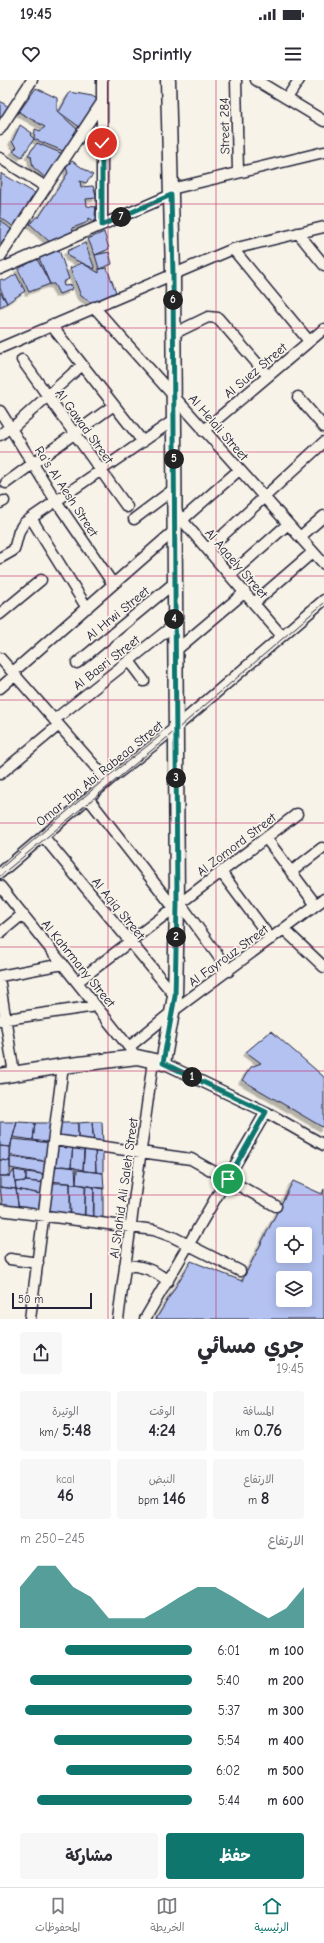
<!DOCTYPE html>
<html lang="ar">
<meta charset="utf-8">
<style>
:root{--surface:#fff;--page:#f7f7f7;--text:#2b2b33;--muted:#7c7c81;--line:#e1e1e2;--accent:#0f766e}
body{margin:0;font-family:"Comic Neue","Playpen Sans Arabic",sans-serif;background:var(--page);color:var(--text);direction:rtl;height:100vh;display:flex;flex-direction:column;font-size:15px;white-space:nowrap}
*{box-sizing:border-box;margin:0}
p{font-size:13px;color:var(--muted)}
.icon{flex:none;width:22px;height:22px;fill:none;stroke:currentColor;stroke-width:2;stroke-linecap:round;stroke-linejoin:round}
.map{position:relative;height:1239px;overflow:hidden;direction:ltr}
.drawer{display:flex;flex-direction:column;background:var(--surface);flex:1}
.drawer>*{flex:none}
.controls{position:absolute;left:276px;top:1147px;display:grid;gap:8px}
.controls a{display:grid;place-items:center;width:36px;height:36px;border-radius:4px;background:var(--surface);box-shadow:0 2px 10px #0003;font-size:20px}
.scale{position:absolute;left:12px;bottom:10px;width:80px;box-sizing:border-box;padding-left:4px;border:2px solid #22223b;border-top:0;font-size:11px;line-height:14px;white-space:nowrap;color:#22223b;-webkit-text-stroke:3px #f7f3e8;paint-order:stroke}
.pin{position:absolute;display:grid;place-items:center;width:34px;height:34px;color:#fff;margin:-17px;border:2px solid #fff;border-radius:50%;box-shadow:0 1px 4px #0007}
.km{position:absolute;width:20px;height:20px;margin:-10px;border-radius:50%;background:#222;color:#fff;font-size:11px;line-height:20px;text-align:center}
.round{display:grid;place-items:center;flex:none;width:42px;height:42px;border-radius:4px;background:var(--page)}
.head{display:flex;align-items:center;justify-content:space-between;height:68px;padding:0 20px}
h1{font-size:22px;font-weight:700;line-height:30px}
.figures{display:grid;grid-template-columns:repeat(3,1fr);gap:6px;height:68px;padding:4px 20px}
.figures div{display:grid;align-content:center;border-radius:4px;background:var(--page);text-align:center}
.figures b{font-size:17px;font-weight:700}
.figures small{font-size:11px;font-weight:400}
.figures p{font-size:11px}
.chart{height:112px;padding:8px 20px}
.chart p{display:flex;justify-content:space-between}
.chart svg{width:100%;height:72px;margin-top:4px;fill:var(--accent);opacity:.7}
.cta{display:flex;gap:8px;margin-top:auto;padding:8px 20px}
.cta a{flex:1;height:46px;border-radius:4px;background:var(--accent);color:#fff;font-size:16px;font-weight:700;line-height:46px;text-align:center}
.cta a+a{background:var(--page);color:var(--text)}
ul{padding:0 20px;list-style:none;font-size:13px}
li{display:grid;grid-template-columns:64px 48px 1fr;align-items:center;height:30px}
li i{height:10px;border-radius:5px;background:var(--accent)}
.status{display:flex;justify-content:space-between;align-items:center;height:28px;padding:0 20px;background:var(--surface);direction:ltr}
.status svg{height:11px;fill:currentColor}
header{display:flex;justify-content:space-between;align-items:center;height:52px;padding:0 20px;background:var(--surface);font-size:18px;font-weight:700}
.menu{display:flex;justify-content:space-around;align-items:center;height:56px;border-top:1px solid var(--line);background:var(--surface);font-size:11px;color:var(--muted)}
.menu a{display:grid;justify-items:center;gap:2px}
.menu .selected{color:var(--accent)}
.map>svg:first-child{display:block}
</style>
<div class="status"><b>19:45</b><svg viewBox="0 0 49 12"><path d="M0 12V9h3v3zM5 12V6h3v6zM10 12V3h3v9zM15 12V0h3v12zM26 1h20v11H26zM47 4h2v5h-2z"/></svg></div>
<header><svg class="icon" aria-label="menu" viewBox="0 0 24 24"><path d="M4 6h16M4 12h16M4 18h16"/></svg>Sprintly<svg class="icon" aria-label="heart" viewBox="0 0 24 24"><path d="M12 20l-8-8c-3-5 5-10 8-4 3-6 11-1 8 4z"/></svg></header>
<div class="map">
<svg width="324" height="1239" viewBox="0 0 324 1239">
<defs>
<filter id="shadow"><feDropShadow dx="-3.5" dy="3.5" stdDeviation="0" flood-color="#0004"/></filter>
</defs>
<rect width="100%" height="100%" fill="#f7f3e8"/>
<filter id="ink" filterUnits="userSpaceOnUse"><feTurbulence type="fractalNoise" baseFrequency=".025" numOctaves="2"/><feDisplacementMap in="SourceGraphic" scale="8" xChannelSelector="R" yChannelSelector="G"/><feConvolveMatrix kernelMatrix="1 2 1 2 8 2 1 2 1" color-interpolation-filters="sRGB"/></filter>
<g filter="url(#ink)">
<!-- building -->
<path fill="#b4c2f2" stroke="#22223b" fill-rule="evenodd" filter="url(#shadow)" d="M36,8L57,18V31L78,50L63,71L34,59L35,49L40,51L45,47L19,32Z
M70,12L92,16L99,20L81,48L59,32Z
M0,21L10,28L0,47Z
M20,45L32,53L30,55L34,59L22,77L13,71L17,67L12,62Z
M37,63L63,74L48,100L33,87L31,76L28,75Z
M72,81L93,95L86,103L80,101L81,107L93,106L97,118L86,119L87,126L96,127L95,135L99,140L94,141L89,138L86,143L72,148L74,154L51,163L30,144L36,137H39L68,93L66,87Z
M1,93L38,115L18,150L0,137Z
M0,140L12,150L0,164Z
M104,152L109,169L95,175L88,159Z
M85,163L95,189L69,177L67,171Z
M59,170L69,199L63,202L64,206L72,205L71,210L59,214L54,204H50L39,178Z
M109,172L112,184L99,189L95,175Z
M37,179L50,204L29,212L18,189Z
M82,183L99,193V189L107,188L116,212L92,223L81,216L70,188Z
M16,194L25,211L7,223L0,208V200L2,199L5,201Z
M0,212L7,223L0,227Z
M271,951L324,997V1048L242,1000L251,987L261,983L246,972Z
M0,1042H17L10,1067L0,1066Z
M17,1042L35,1043L33,1060L13,1057Z
M92,1042L94,1064L78,1062V1043Z
M92,1042H102L103,1065L94,1064Z
M35,1043H55L52,1063L33,1060Z
M59,1043H78V1062L57,1059Z
M12,1059L52,1063L50,1082L10,1075Z
M55,1063L73,1066L71,1087L50,1086Z
M73,1064L84,1066L83,1090L71,1087Z
M85,1065L95,1066L96,1092L83,1091Z
M0,1066L10,1067V1081L0,1080Z
M95,1067L103,1068V1093L96,1092Z
M10,1077L50,1082L49,1095L10,1088Z
M0,1080L10,1081V1096H0Z
M63,1086L75,1088L76,1104L51,1101L50,1087Z
M14,1090L16,1109L0,1107V1096H10Z
M14,1090L26,1092V1101L15,1102Z
M77,1090L103,1093L104,1109L76,1104Z
M26,1092L49,1095L48,1103L26,1101Z
M26,1101L47,1103L45,1115L16,1109L15,1102Z
M293,1101L322,1114L324,1109V1239H156L191,1181L242,1201ZM283,1154H305V1176H283ZM283,1198H305V1220H283Z
M52,1103H70V1135L46,1132Z
M70,1104L85,1105V1138L71,1137Z
M86,1105L94,1107L93,1140H84Z
M0,1107L16,1109L19,1132L3,1129Z
M94,1107L103,1108V1141H94Z
M16,1109L47,1115L43,1134L19,1131Z"/>
<g fill="none" stroke-linecap="round" stroke-linejoin="round">
<!-- minor casing -->
<g stroke="#22223b" stroke-width="13">
<path id="minor" d="M102,0V145
M236,0L238,92
M256,0L324,41
M287,18L299,0
M0,49L32,0
M0,78L46,107
M171,109L324,72
M298,153L324,185
M233,169L309,261
M0,177L102,22
M0,189L171,115
M94,227L324,484
M51,245L143,362
M173,254L208,237L218,238L268,296
M0,268L233,169L324,147
M22,280L127,427
M298,317L324,347
M0,331L56,421L113,504
M11,349L82,285
M203,351L324,249
M0,355L10,347
M6,403L114,325
M0,423L4,421
M174,428L182,440L281,555
M31,438L87,528
M134,439L174,409
M182,440L239,390
M300,457L324,436
M208,469L324,362
M0,478L14,470L19,451L24,443L174,340
M230,495L288,444
M254,523L313,472
M0,534L41,500
M174,572L245,512
M0,578L108,701
M129,581L144,601
M77,583L174,503
M13,592L174,451
M0,608L15,595
M54,640L174,545
M0,694L59,645
M88,718L174,828
M43,756L175,916
M266,758L316,825
M221,792L271,859
M291,792L322,768
M0,793L108,701L175,648L324,520
M0,806L132,971
M180,823L229,891
M284,849L324,887
M0,853L23,834
M0,896L63,884
M77,902L297,734
M0,904L14,994
M0,940L96,926
M129,967L173,931L324,819
M163,983L266,1032L324,1065
M54,1060L191,1079L276,1126
M0,1130L154,1150L173,1157L240,1191
M10,1179L38,1183
M125,1185C143,1186 154,1190 168,1201
M30,1239L63,986
M118,1239L153,981
M145,1239L266,1032"/>
</g>
<!-- secondary casing -->
<g stroke="#22223b" stroke-width="17">
<path id="secondary" d="M0,996L63,986L137,977L163,983L175,916L177,825L173,194L168,0"/>
</g>
<!-- minor -->
<use href="#minor" stroke="#f7f3e8" stroke-width="10"/>
<!-- secondary -->
<use href="#secondary" stroke="#f7f3e8" stroke-width="14"/>
<!-- tram -->
<path stroke="#22223b" stroke-width="1" d="M1,788L106,698L160,656
M0,796L175,651L324,523"/>
</g>
</g>
<g fill="none" stroke-linecap="round" stroke-linejoin="round" filter="url(#ink)">
<!-- route casing -->
<g stroke="#fff" stroke-width="8">
<path id="route" d="M102,63V145L171,115L173,194L177,825L175,916L163,983L266,1032L228,1099"/>
</g>
<!-- route -->
<use href="#route" stroke="#0f766e" stroke-width="5"/>
</g>
<!-- grid -->
<path fill="none" stroke="#c2185b" stroke-width="1" stroke-opacity="0.55" d="M108,0V1239M216,0V1239M0,124H324M0,248H324M0,372H324M0,496H324M0,620H324M0,743H324M0,867H324M0,991H324M0,1115H324"/>
<g text-anchor="middle" stroke-width="3.5" stroke-linejoin="round" paint-order="stroke">
<!-- street labels -->
<g font-size="13" fill="#22223b" stroke="#f7f3e8">
<text transform="translate(224 46) rotate(-91)" y="5">Street 284</text>
<text transform="translate(255 290) rotate(-40)" y="5">Al Suez Street</text>
<text transform="translate(85 346) rotate(54)" y="5">Al Gawad Street</text>
<text transform="translate(219 347) rotate(49)" y="5">Al Helali Street</text>
<text transform="translate(67 411) rotate(57)" y="5">Ra's Al Aesh Street</text>
<text transform="translate(237 483) rotate(49)" y="5">Al Aqaely Street</text>
<text transform="translate(117 533) rotate(-39)" y="5">Al Hrwi Street</text>
<text transform="translate(106 582) rotate(-38)" y="5">Al Basri Street</text>
<text transform="translate(99 693) rotate(-39)" y="5">Omar Ibn Abi Rabeaa Street</text>
<text transform="translate(236 764) rotate(-37)" y="5">Al Zomord Street</text>
<text transform="translate(119 828) rotate(51)" y="5">Al Aqiq Street</text>
<text transform="translate(228 875) rotate(-36)" y="5">Al Fayrouz Street</text>
<text transform="translate(79 883) rotate(51)" y="5">Al Kahrmany Street</text>
<text transform="translate(123 1108) rotate(-82)" y="5">Al Shahid Ali Saleh Street</text>
</g>
</g>
</svg>
<div class="controls">
<a><svg class="icon" aria-label="locate" viewBox="0 0 24 24"><circle cx="12" cy="12" r="6"/><path d="M12 2v4M12 18v4M2 12h4M18 12h4"/></svg></a>
<a><svg class="icon" aria-label="layers" viewBox="0 0 24 24"><path d="M12 4l9 5-9 5-9-5zM3 14l9 5 9-5"/></svg></a>
</div>
<div class="scale">50 m</div>
<div class="pin" style="left:228px;top:1099px;background:#1e9e55"><svg class="icon" aria-label="arrive" viewBox="0 0 24 24"><path d="M6 21V4h12l-3 4 3 4H6"/></svg></div>
<div class="pin" style="left:102px;top:63px;background:#d93025"><svg class="icon" aria-label="check" viewBox="0 0 24 24"><path d="M5 12l5 5 9-10"/></svg></div>
<b class="km" style="left:192px;top:997px">1</b>
<b class="km" style="left:176px;top:857px">2</b>
<b class="km" style="left:176px;top:698px">3</b>
<b class="km" style="left:174px;top:539px">4</b>
<b class="km" style="left:174px;top:379px">5</b>
<b class="km" style="left:173px;top:220px">6</b>
<b class="km" style="left:121px;top:137px">7</b>
</div>
<section class="drawer">
<div class="head"><div><h1>جري مسائي</h1><p>19:45</p></div><a class="round"><svg class="icon" aria-label="share" viewBox="0 0 24 24"><path d="M12 15V3M7 8l5-5 5 5M5 13v7h14v-7"/></svg></a></div>
<div class="figures">
<div><p>المسافة</p><b>0.76<small> km</small></b></div>
<div><p>الوقت</p><b>4:24</b></div>
<div><p>الوتيرة</p><b>5:48<small> /km</small></b></div>
</div>
<div class="figures">
<div><p>الارتفاع</p><b>8<small> m</small></b></div>
<div><p>النبض</p><b>146<small> bpm</small></b></div>
<div><p>kcal</p><b>46</b></div>
</div>
<div class="chart"><p><span>الارتفاع</span>245–250 m</p>
<svg viewBox="0 0 160 44" preserveAspectRatio="none"><path d="M0 44V19L10 6L20 6L30 19L40 25L50 38L60 38L70 38L80 32L90 25L100 19L110 19L120 25L130 32L140 38L150 32L160 19V44z"/></svg>
</div>
<ul>
<li><b>100 m</b>6:01<i style="width:74%"></i></li>
<li><b>200 m</b>5:40<i style="width:94%"></i></li>
<li><b>300 m</b>5:37<i style="width:97%"></i></li>
<li><b>400 m</b>5:54<i style="width:80%"></i></li>
<li><b>500 m</b>6:02<i style="width:73%"></i></li>
<li><b>600 m</b>5:44<i style="width:90%"></i></li>
</ul>
<div class="cta"><a>حفظ</a><a>مشاركة</a></div>
</section>
<nav class="menu">
<a class="selected"><svg class="icon" aria-label="home" viewBox="0 0 24 24"><path d="M3 11l9-7 9 7M6 9v11h12V9"/></svg>الرئيسية</a>
<a><svg class="icon" aria-label="map" viewBox="0 0 24 24"><path d="M3 6l6-2 6 2 6-2v14l-6 2-6-2-6 2zM9 4v14M15 6v14"/></svg>الخريطة</a>
<a><svg class="icon" aria-label="saved" viewBox="0 0 24 24"><path d="M7 4h10v16l-5-4-5 4z"/></svg>المحفوظات</a>
</nav>
